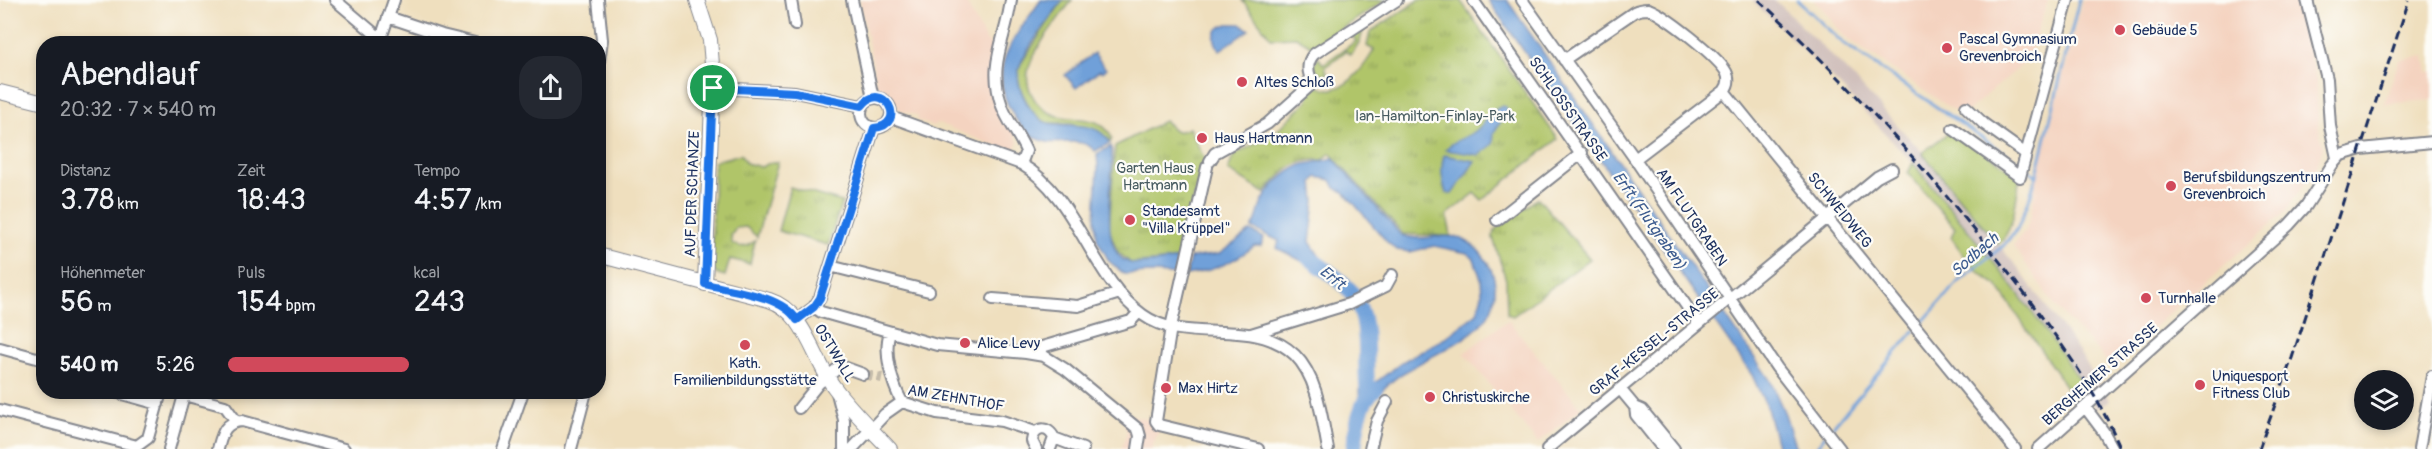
<!DOCTYPE html>
<html lang="de">
<meta charset="utf-8">
<style>
:root{--surface:#171b24;--page:#242831;--text:#f1f3f6;--muted:#9ea1a6;--accent:#d1495b}
body{margin:0;font-family:Pangolin,sans-serif;background:var(--page);color:var(--text);height:100vh;display:flex;flex-direction:column;font-size:22px;white-space:nowrap}
*{box-sizing:border-box;margin:0}
p{font-size:20px;color:var(--muted)}
.icon{flex:none;width:33px;height:33px;fill:none;stroke:currentColor;stroke-width:2;stroke-linecap:round;stroke-linejoin:round}
.map{position:relative;flex:1;overflow:hidden}
.details{position:absolute;left:36px;top:36px;width:570px;height:363px;display:flex;flex-direction:column;background:var(--surface);border-radius:24px;box-shadow:0 3px 9px #0003}
.details>*{flex:none}
.controls{position:absolute;left:2354px;top:370px;display:grid;gap:12px}
.controls a{display:grid;place-items:center;width:60px;height:60px;border-radius:50%;background:var(--surface);box-shadow:0 3px 9px #0003;font-size:30px}
.pin{position:absolute;display:grid;place-items:center;width:51px;height:51px;color:#fff;margin:-26px;border:3px solid #fff;border-radius:50%;box-shadow:0 2px 6px #0007}
.round{display:grid;place-items:center;flex:none;width:63px;height:63px;border-radius:24px;background:var(--page)}
.head{display:flex;align-items:center;justify-content:space-between;height:102px;padding:0 24px}
h1{font-size:33px;font-weight:600;line-height:45px}
.figures{display:grid;grid-template-columns:repeat(3,1fr);gap:9px;height:102px;padding:6px 24px}
.figures div{display:grid;align-content:center}
.figures b{font-size:30px;font-weight:600}
.figures small{font-size:16px;font-weight:400}
.figures p{font-size:16px}
ul{padding:0 24px;list-style:none;font-size:20px}
li{display:grid;grid-template-columns:96px 72px 1fr;align-items:center;height:45px}
li i{height:15px;border-radius:8px;background:var(--accent)}
.map>svg:first-child{display:block}
</style>
<div class="map">
<svg width="2432" height="449" viewBox="0 0 2432 449">
<defs>
<pattern id="park-tufts" width="24" height="20" patternUnits="userSpaceOnUse" patternTransform="scale(1.5)"><rect width="24" height="20" fill="#b0c569"/><path d="M3 7l-1-3M5 7V3M7 7l1-3M15 17l-1-3M17 17v-4M19 17l1-3" fill="none" stroke="#8ea05a"/></pattern>
</defs>
<rect width="100%" height="100%" fill="#fdfcf7"/>
<filter id="ink" filterUnits="userSpaceOnUse"><feTurbulence type="fractalNoise" baseFrequency=".0167" numOctaves="2"/><feDisplacementMap in="SourceGraphic" scale="12" xChannelSelector="R" yChannelSelector="G"/><feConvolveMatrix kernelMatrix="1 2 1 2 8 2 1 2 1" color-interpolation-filters="sRGB"/></filter>
<filter id="wash" filterUnits="userSpaceOnUse"><feTurbulence type="fractalNoise" baseFrequency=".008" numOctaves="4" result="noise"/><feDisplacementMap in="SourceGraphic" scale="24" xChannelSelector="R" yChannelSelector="G"/><feGaussianBlur stdDeviation="1.35" result="paint"/><feColorMatrix in="noise" values="0 0 0 0 0 0 0 0 0 0 0 0 0 0 0 0 0 1.4 0 .05"/><feComposite in="paint" operator="in"/></filter>
<g filter="url(#wash)">
<rect width="100%" height="100%" fill="#efdfbe"/>
<!-- built -->
<path fill="#f4d3c0" d="M860,0H965L985,39L996,51L992,78L1018,142L1013,153L938,123L932,126L917,120L918,116L900,110L892,97L877,86Z
M1813,0H2048L2027,61L1962,116L1844,36L1822,8Z
M2082,0H2296L2317,84L2318,123L2323,147L2317,166L2285,212L2139,340L2131,352L2112,369L2104,358L2055,306L2013,245L2025,231L2031,215L2036,184Z
M2425,56L2428,73L2432,72V100L2384,104L2399,60Z
M1508,320L1581,408L1538,443L1464,353Z
M1129,415L1151,420L1160,428L1151,449H1121L1127,431L1124,424Z"/>
<!-- railway -->
<path fill="#d0c0bc" d="M1752,0H1775L1851,75L1922,152L2017,267L2073,343L2110,400L2097,409L2062,352L2006,277L1913,163L1841,87Z"/>
<!-- green -->
<path fill="#b0c569" stroke="#667a64" stroke-width="1.5" d="M1063,0H1072C1058,20 1040,40 1031,62C1021,83 1034,108 1055,115C1077,123 1099,112 1112,138L1110,143L1108,138L1071,123H1047L1042,120L1031,110L1021,90L1018,78L1020,65Z
M1242,0H1386L1313,47L1296,37L1271,38Z
M1364,27L1360,41L1351,55L1346,51L1325,67L1328,74C1321,75 1316,73 1314,65L1318,57L1323,64L1356,41L1351,34Z
M1953,129L2020,177C2015,200 2016,229 1998,244L1922,153Z
M1913,163C1974,237 2036,311 2087,393L2076,402L1997,285C1974,271 1966,259 1951,237L1955,228L1908,173Z"/>
<!-- park -->
<path fill="url(#park-tufts)" stroke="#667a64" stroke-width="1.5" d="M1419,0H1460L1558,139L1482,200L1475,193L1447,215L1451,236L1403,234L1330,153L1323,160C1294,157 1282,173 1265,193L1228,171L1233,156L1276,132L1308,100L1309,93L1318,86C1322,87 1328,90 1332,89C1350,87 1366,64 1374,50L1367,46L1370,32Z
M1164,121C1175,128 1172,136 1189,128L1205,160L1190,212L1181,259L1132,264L1118,252L1109,230L1115,146Z
M741,154L746,163L761,167L772,162H778L757,237L746,227L736,228L731,236L732,243C741,249 746,247 755,241L750,264L730,259L725,276L715,273L712,253L714,161Z
M790,187L842,202L828,245L778,231Z
M1538,198L1590,259L1513,316L1507,314L1506,280L1493,238L1494,231Z"/>
<!-- water -->
<path fill="#70a0d9" stroke="#46689c" stroke-width="1.5" d="M1041,0H1063C1051,16 1026,49 1020,65C1015,78 1021,94 1028,105C1032,112 1039,121 1048,123C1069,128 1097,119 1110,143L1095,151C1082,136 1063,145 1047,142C1032,138 1022,129 1014,116C984,68 1014,39 1041,0Z
M1488,0H1507L1770,380L1785,414L1796,449H1778L1767,408L1752,375Z
M1228,24H1241L1249,30L1220,50C1211,39 1213,28 1228,24Z
M1094,53L1106,69L1102,72L1100,70L1076,88L1065,75Z
M1502,106L1506,107L1507,112L1494,132L1493,144L1479,155L1445,150C1454,138 1468,139 1478,129C1487,121 1490,111 1502,106Z
M1111,146C1117,172 1094,254 1131,263C1143,266 1168,260 1181,259L1178,275L1155,273L1124,274L1109,261L1097,239L1095,219L1098,167L1097,154Z
M1444,155L1475,161L1452,194L1446,193C1442,179 1440,169 1444,155Z
M1333,158L1401,235C1421,243 1443,232 1460,238C1475,244 1484,255 1491,269C1498,285 1496,308 1484,321C1453,356 1392,364 1369,408L1360,407L1359,390L1372,385L1404,361L1445,338L1477,313L1482,295L1481,279L1474,259L1467,253L1434,246L1410,252L1397,250L1387,242L1344,192L1335,188L1331,180L1317,177L1313,182L1315,201L1310,242L1322,260L1320,264L1313,267L1277,248L1279,241L1252,228C1259,218 1258,207 1265,197C1273,184 1290,168 1305,164C1315,162 1323,162 1333,158Z
M1251,231L1264,238L1261,246H1255C1233,262 1214,271 1186,275L1190,258L1219,254Z"/>
<g fill="none" stroke-linecap="round" stroke-linejoin="round">
<!-- stream -->
<path stroke="#70a0d9" stroke-width="3" d="M1797,0L1843,43L2020,164
M2025,168L2037,176
M1919,326L1959,281L2003,246L2017,229L2028,203L2037,174L2079,0
M1829,431L1914,331
M1815,449L1825,436"/>
<!-- river -->
<path stroke="#70a0d9" stroke-width="16" d="M1304,249L1308,257C1321,267 1344,281 1352,293C1373,324 1363,361 1368,395
M1354,449C1356,429 1359,402 1375,389"/>
</g>
</g>
<g filter="url(#ink)">
<g fill="none" stroke-linecap="round" stroke-linejoin="round">
<!-- minor-tunnel -->
<path stroke="#c5bcab" stroke-width="10" stroke-dasharray="10 5" stroke-linecap="butt" d="M863,374L882,378"/>
<!-- minor casing -->
<g stroke="#85878e" stroke-width="14">
<path id="minor" d="M335,0L381,39
M598,0L602,40L598,69
M791,0L795,25
M852,0L873,98
M1011,0C1006,40 987,64 1002,106C1008,122 1019,135 1026,151L1021,164
M1473,0L1699,324
M1522,0L1635,159L1777,368L1840,449
M2307,0L2327,79L2330,126L2337,158
M388,17L442,35L479,44
M379,44L394,0
M1564,60L1634,12C1638,10 1643,9 1648,9C1661,12 1723,60 1727,74C1730,81 1728,86 1724,91L2015,449
M713,88L795,92L862,106
M861 113a15 15 0 1 1 30 0a15 15 0 1 1-30 0Z
M1966,107L1984,124L2026,154L2068,0
M891,117L1021,164C1078,197 1091,278 1143,315C1187,347 1254,315 1295,355C1318,378 1322,419 1328,449
M1953,129L2020,177L2026,154
M1635,159L1724,91
M1210,161L1215,153L1267,124L1313,83C1307,72 1306,63 1314,54L1397,0
M1207,167L1171,327L1156,421L1159,425L1258,449
M1497,220L1582,153
M830,266L929,291
M993,299L1078,306L1120,293
M814,307L821,312L937,345L1026,353L1044,356L1065,369L1138,429L1140,436L1138,449
M797,320L814,307L820,298L874,128
M890,332C883,352 892,384 902,402
M1251,334L1349,304L1386,286L1392,275
M1042,347L1131,321L1139,312
M0,348L44,360
M1620,389L1635,407L1642,410L1674,449
M115,392L158,404
M837,393L844,420V449
M1635,407L1636,415L1663,449
M2085,407L2103,431L2113,449
M799,408L819,383L841,366L863,374
M0,410L137,446L148,438L161,392
M1054,438L1083,449
M169,449L184,395L225,406L236,421
M218,449C222,434 224,422 242,421L344,449
M503,449L523,392
M571,449L586,392
M852,449L885,414L902,402L937,413L1002,421L1035,432
M1036,449L1032,441C1034,427 1048,425 1054,438L1050,449
M1370,449L1377,421L1387,402
M1547,449L1877,177L1892,169
M2038,449L2289,225L2306,206L2332,165L2341,155L2361,149L2432,142
M2419,449L2432,376"/>
</g>
<!-- major casing -->
<g stroke="#85878e" stroke-width="16">
<path id="major" d="M697,0L710,40L713,77L705,284
M0,92L44,103
M598,255L769,300C805,311 813,359 834,387C850,409 871,429 890,449"/>
</g>
<!-- minor -->
<use href="#minor" stroke="#fff" stroke-width="10"/>
<!-- major -->
<use href="#major" stroke="#fff" stroke-width="14"/>
<!-- rail -->
<path stroke="#1b2f5e" stroke-width="3" stroke-dasharray="9 4.5" stroke-linecap="butt" d="M1759,0C1852,86 1937,180 2014,280C2055,334 2094,386 2121,449
M2259,449L2292,358L2409,0"/>
</g>
</g>
<g fill="none" stroke-linecap="round" stroke-linejoin="round" filter="url(#ink)">
<!-- route casing -->
<g stroke="#fff" stroke-width="12">
<path id="route" d="M713,88L795,92L862,106C882,78 910,125 874,128L820,298L814,307L797,320C781,295 733,291 705,284Z"/>
</g>
<!-- route -->
<use href="#route" stroke="#1a73e8" stroke-width="8"/>
</g>
<!-- markers -->
<g fill="#d1495b" stroke="#fdfcf7" stroke-width="2">
<circle cx="2120" cy="30" r="6"/>
<circle cx="1947" cy="48" r="6"/>
<circle cx="1242" cy="82" r="6"/>
<circle cx="1202" cy="138" r="6"/>
<circle cx="2171" cy="186" r="6"/>
<circle cx="1130" cy="220" r="6"/>
<circle cx="2146" cy="298" r="6"/>
<circle cx="965" cy="343" r="6"/>
<circle cx="745" cy="345" r="6"/>
<circle cx="2200" cy="385" r="6"/>
<circle cx="1166" cy="388" r="6"/>
<circle cx="1430" cy="397" r="6"/>
</g>
<g text-anchor="middle" stroke-width="4.5" stroke-linejoin="round" paint-order="stroke">
<!-- poi labels -->
<g font-size="15" fill="#1b2f5e" stroke="#fdfcf7" text-anchor="start">
<text x="2132" y="35">Gebäude 5</text>
<text x="1959" y="44">Pascal Gymnasium<tspan x="1959" dy="17">Grevenbroich</tspan></text>
<text x="1254" y="87">Altes Schloß</text>
<text x="1214" y="143">Haus Hartmann</text>
<text x="2183" y="182">Berufsbildungszentrum<tspan x="2183" dy="17">Grevenbroich</tspan></text>
<text x="1142" y="216">Standesamt<tspan x="1142" dy="17">"Villa Krüppel"</tspan></text>
<text x="2158" y="303">Turnhalle</text>
<text x="977" y="348">Alice Levy</text>
<text x="745" y="368" text-anchor="middle">Kath.<tspan x="745" dy="17">Familienbildungsstätte</tspan></text>
<text x="2212" y="381">Uniquesport<tspan x="2212" dy="17">Fitness Club</tspan></text>
<text x="1178" y="393">Max Hirtz</text>
<text x="1442" y="402">Christuskirche</text>
</g>
<!-- street labels -->
<g font-size="15" fill="#1b2f5e" stroke="#fdfcf7">
<text transform="translate(1568 109) rotate(55)" y="5">SCHLOSSSTRASSE</text>
<text transform="translate(692 194) rotate(-88)" y="5">AUF DER SCHANZE</text>
<text transform="translate(1840 210) rotate(51)" y="5">SCHWEIDWEG</text>
<text transform="translate(1692 217) rotate(56)" y="5">AM FLUTGRABEN</text>
<text transform="translate(1654 342) rotate(-39)" y="5">GRAF-KESSEL-STRASSE</text>
<text transform="translate(835 353) rotate(59)" y="5">OSTWALL</text>
<text transform="translate(2100 374) rotate(-41)" y="5">BERGHEIMER STRASSE</text>
<text transform="translate(956 398) rotate(10)" y="5">AM ZEHNTHOF</text>
</g>
<!-- park labels -->
<g font-size="15" fill="#485c61" stroke="#fdfcf7">
<text x="1435" y="121">Ian-Hamilton-Finlay-Park</text>
<text x="1155" y="173">Garten Haus<tspan x="1155" dy="17">Hartmann</tspan></text>
</g>
<!-- water labels -->
<g font-size="16" font-style="italic" fill="#3d5c8f" stroke="#fdfcf7">
<text transform="translate(1650 220) rotate(55)" y="6">Erft (Flutgraben)</text>
<text transform="translate(1974 254) rotate(-41)" y="6">Sodbach</text>
<text transform="translate(1333 277) rotate(40)" y="6">Erft</text>
</g>
</g>
</svg>
<div class="controls">
<a><svg class="icon" aria-label="layers" viewBox="0 0 24 24"><path d="M12 4l9 5-9 5-9-5zM3 14l9 5 9-5"/></svg></a>
</div>
<div class="pin" style="left:713px;top:88px;background:#1e9e55"><svg class="icon" aria-label="arrive" viewBox="0 0 24 24"><path d="M6 21V4h12l-3 4 3 4H6"/></svg></div>
<section class="details">
<div class="head"><div><h1>Abendlauf</h1><p>20:32 · 7 × 540 m</p></div><a class="round"><svg class="icon" aria-label="share" viewBox="0 0 24 24"><path d="M12 15V3M7 8l5-5 5 5M5 13v7h14v-7"/></svg></a></div>
<div class="figures">
<div><p>Distanz</p><b>3.78<small> km</small></b></div>
<div><p>Zeit</p><b>18:43</b></div>
<div><p>Tempo</p><b>4:57<small> /km</small></b></div>
</div>
<div class="figures">
<div><p>Höhenmeter</p><b>56<small> m</small></b></div>
<div><p>Puls</p><b>154<small> bpm</small></b></div>
<div><p>kcal</p><b>243</b></div>
</div>
<ul>
<li><b>540 m</b>5:26<i style="width:51%"></i></li>
</ul>
</section>
</div>
